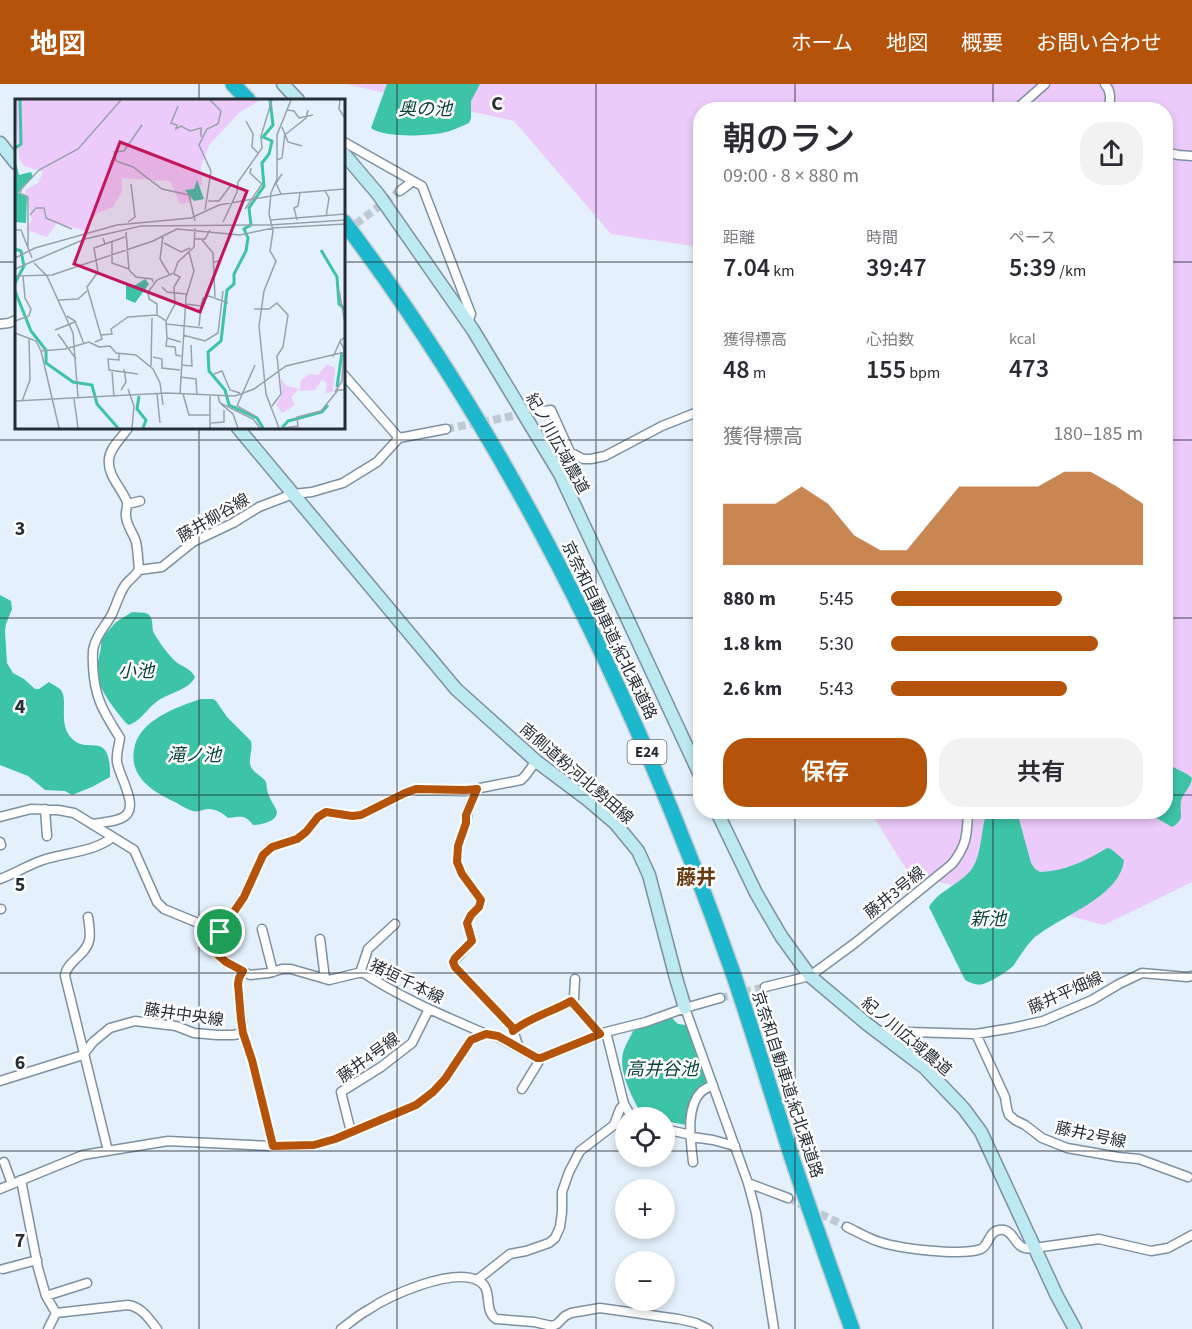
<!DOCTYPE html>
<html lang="ja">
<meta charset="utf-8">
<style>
:root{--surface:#fff;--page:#f2f2f3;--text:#2b2b33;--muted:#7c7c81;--accent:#b45309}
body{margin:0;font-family:"Source Sans 3","Noto Sans JP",sans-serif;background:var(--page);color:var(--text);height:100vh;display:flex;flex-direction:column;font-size:22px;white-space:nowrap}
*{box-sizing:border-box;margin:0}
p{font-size:20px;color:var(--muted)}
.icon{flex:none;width:33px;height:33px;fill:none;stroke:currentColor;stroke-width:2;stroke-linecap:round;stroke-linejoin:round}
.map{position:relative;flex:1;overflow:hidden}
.drawer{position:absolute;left:693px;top:18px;width:480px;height:717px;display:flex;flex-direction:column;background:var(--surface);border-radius:24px;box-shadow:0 3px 9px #0003}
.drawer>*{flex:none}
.buttons{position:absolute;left:615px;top:1023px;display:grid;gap:12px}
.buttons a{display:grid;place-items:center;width:60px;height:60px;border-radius:50%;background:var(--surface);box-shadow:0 3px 9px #0003;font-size:30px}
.pin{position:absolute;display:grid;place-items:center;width:51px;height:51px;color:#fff;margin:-26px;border:3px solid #fff;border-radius:50%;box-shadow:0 2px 6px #0007}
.round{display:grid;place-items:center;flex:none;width:63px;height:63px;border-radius:24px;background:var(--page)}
.summary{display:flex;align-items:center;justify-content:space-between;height:102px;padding:0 30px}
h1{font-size:33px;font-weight:600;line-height:45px}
.figures{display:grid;grid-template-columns:repeat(3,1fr);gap:9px;height:102px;padding:6px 30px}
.figures div{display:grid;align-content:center}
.figures b{font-size:26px;font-weight:600}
.figures small{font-size:16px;font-weight:400}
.figures p{font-size:16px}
.chart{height:168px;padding:12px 30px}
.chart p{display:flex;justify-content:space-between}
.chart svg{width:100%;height:108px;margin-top:6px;fill:var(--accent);opacity:.7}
.primary-button{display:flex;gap:12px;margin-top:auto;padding:12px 30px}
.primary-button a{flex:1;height:69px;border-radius:24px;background:var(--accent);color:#fff;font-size:24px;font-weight:600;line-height:69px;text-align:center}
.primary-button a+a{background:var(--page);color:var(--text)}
ul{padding:0 30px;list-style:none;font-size:20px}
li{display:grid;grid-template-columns:96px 72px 1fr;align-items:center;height:45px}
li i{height:15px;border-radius:8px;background:var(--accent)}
header{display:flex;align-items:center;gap:36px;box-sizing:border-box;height:84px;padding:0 30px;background:var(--accent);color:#fff}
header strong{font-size:28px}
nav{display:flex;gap:33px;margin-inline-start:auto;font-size:21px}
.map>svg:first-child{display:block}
</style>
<header>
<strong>地図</strong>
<nav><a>ホーム</a><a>地図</a><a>概要</a><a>お問い合わせ</a></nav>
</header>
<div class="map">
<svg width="1192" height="1245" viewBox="0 0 1192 1245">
<rect width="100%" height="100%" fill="#e4f0fb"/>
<!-- green -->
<path fill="#eccbfa" d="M345,0H1192V798L1104,841L909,790L871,728H1166V26H700V163L611,150L514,37Z"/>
<!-- water -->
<path fill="#3dc4a7" d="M387,0H480L471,17V34L469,39C460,43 452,47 442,49C425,52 384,54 371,44Z
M0,511L11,517L12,525L6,540L5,547L7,579L13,589L24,595L35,605H39L49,598C52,600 58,603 61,606C68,615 59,637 69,651C85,675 111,641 110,693L92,703L72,711L65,707L45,706L28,692L0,681Z
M132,528C138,529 147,527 150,532C153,536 152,542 153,547C156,554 167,569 173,575C180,583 190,583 195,593C190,605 170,609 159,616C148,623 141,637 129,641L126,639C115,626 95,602 97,584C98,573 102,567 101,555L116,538Z
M201,615H213L216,617L227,633L251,657C253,665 249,673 250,680C252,689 262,691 266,698C267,703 267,708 269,712C271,717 277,725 277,729C276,738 260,741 253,741C245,730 239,733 228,734C220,727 212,723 203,726C199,727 197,728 193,727C188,726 182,722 177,719C155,709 129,694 134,666C138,636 177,623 201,615Z
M1166,670L1173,683L1187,690L1192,694C1191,703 1183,709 1181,717C1179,730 1186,735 1172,743L1146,728H1166Z
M987,728H1015L1019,735L1031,779L1035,785L1040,788C1065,787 1086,777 1107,764L1111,765L1124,776C1120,814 1059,832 1033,855C1025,863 1020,872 1014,881C1010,886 989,899 983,900C977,902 971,899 965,896L929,823C938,807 959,801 971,786C983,770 980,746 987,728Z
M672,934L678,940L686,941L707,999L701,1004L686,1041L665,1037L664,1034L643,1033C634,1017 618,988 623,969C625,961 630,954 633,947Z"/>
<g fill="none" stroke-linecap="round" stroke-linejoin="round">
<!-- street-tunnel -->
<path stroke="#bec9d3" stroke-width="8" stroke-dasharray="8 4" stroke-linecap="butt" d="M346,147L400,107
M446,345L528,329
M720,914L765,903
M788,1114L847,1143"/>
<!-- street casing -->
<g stroke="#7d90a1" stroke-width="11">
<path id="street" d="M1105,0C1112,8 1110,16 1109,26
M1018,26L1021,21L1045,0
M344,58L413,97
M1166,68L1178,71L1192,72
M400,107L413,97L422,102L471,230L468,239
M0,240L9,239L16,236
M344,291L399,354
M535,328L551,326L570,368L583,375H591L605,372L662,342L700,327
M128,344C122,354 110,363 109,375C107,392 122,404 127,418C128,423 125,427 126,432C126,441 134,450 136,458C138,467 138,477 139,486
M128,420L140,417
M477,705L468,725L466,739L458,762L457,779L462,790L481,816L479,823L471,831L467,839L472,857L453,878L455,883L512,943L519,964
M45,725L47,752
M0,733L31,725L58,726L74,729L134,766L157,818L164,825L220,848L217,859L218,871L226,878L250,891L269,889L282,885H291L329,896L362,888C401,914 444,932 486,950
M92,740C102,738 118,738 125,732C139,722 119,692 117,678C116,670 119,661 120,654C103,627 94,613 93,581C93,575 92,568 94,562C97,550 107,540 112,530C117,520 119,509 126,500C130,495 135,492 139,486L162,483L193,458L233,439L259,423L293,410L312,408L343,399L377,378L399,354L446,345
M0,758L1,761
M0,795C14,790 28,781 43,776C66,768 92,769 113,753
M0,825H1
M88,833C89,840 91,850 89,857C86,871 66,878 65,892L108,1067
M262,845L273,888
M220,848L244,812L263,771L271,763L297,755L306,748L318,733L326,728L352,732L361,731L405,709L416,706L465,707L521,696L526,691L536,677
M320,855L325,895
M360,889L368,865L395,840
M765,903L810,892L855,859L952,780C967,761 967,751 968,728
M573,919L574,914L575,895
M685,924L748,1099L756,1129L774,1245
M513,947C530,933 552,928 571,917L600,950
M876,947L976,950L1012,944L1043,937L1092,916L1119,900L1142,889L1187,893L1192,892
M606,948L624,1020L632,1034
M243,949L252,976L273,1062
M976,950L1005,1013L1007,1025L1009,1031L1015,1036L1025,1041L1042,1054L1067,1064L1118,1073L1139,1075L1188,1093
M0,997L83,971L93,958L110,944L135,937L176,942L194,949L217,951H233L243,949L238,900L239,894L243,887
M522,1005L541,974
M664,1045L687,1050L692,1053L713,1056L735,1062
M351,1048L341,1008L381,983L412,959L429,925
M4,1078L12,1100
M693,1078C691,1058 685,1024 701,1008C704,1005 709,1003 713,1001
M21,1096L38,1184L46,1212L56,1229L128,1221C142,1223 149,1235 157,1245
M748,1099L788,1114
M0,1105L83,1071L168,1057L272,1062L313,1061L335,1055L416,1021L433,1008L445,995L471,956L486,950L498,953L536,974H541L606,948L646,938L685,924L720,914
M847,1143C858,1148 869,1155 880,1158C901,1165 962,1172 981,1165C990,1161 988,1144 1004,1146C1014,1148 1015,1162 1025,1164C1028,1165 1031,1164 1034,1164L1099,1155L1151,1167L1168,1164L1192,1151
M3,1185L37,1176
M477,1196L510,1170L526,1167L549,1159L555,1154L560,1143L562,1128V1108L569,1088L580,1067L614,1041L620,1025L624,1020
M46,1212L87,1199
M48,1245L56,1229
M341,1245C350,1239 358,1231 368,1226C390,1211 451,1184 477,1196C495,1204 482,1225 496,1235L534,1238L552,1242L557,1240L565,1232L571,1229L600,1224L678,1235L696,1239L708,1245"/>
</g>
<!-- secondary casing -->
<g stroke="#7d90a1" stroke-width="15">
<path id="secondary" d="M283,0L298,16
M0,59L16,79
M344,70L378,110L473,246L560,390L700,691
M238,344L456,605L536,677L588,716L615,739L638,767L649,791L676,894L685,924
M717,728L756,809L781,852L810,892L867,940L925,984L964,1025L981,1048L1057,1212L1075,1245"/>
</g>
<!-- highway casing -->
<g stroke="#cbcdcf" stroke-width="18">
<path id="highway" d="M233,0L248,16
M344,138C515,364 639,622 733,889C754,951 773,1014 793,1077C812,1133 832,1189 852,1245"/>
</g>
<!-- street -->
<use href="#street" stroke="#fff" stroke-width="8"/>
<!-- secondary -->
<use href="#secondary" stroke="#bceaf0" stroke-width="12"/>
<!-- highway -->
<use href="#highway" stroke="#1eb8ce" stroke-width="15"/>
</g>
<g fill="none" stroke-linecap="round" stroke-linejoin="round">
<!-- route casing -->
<g stroke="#fff" stroke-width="12">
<path id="route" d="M416,705L465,706L477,705L466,731V739L458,762L457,778L462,790L481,816L479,823L471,831L467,839L472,857L455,874L453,878L455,883L512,943L513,947C530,933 552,928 571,917L600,950L541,974H537L498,952L486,950L471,956L445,995L433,1008L416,1021L335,1055L314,1061L273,1062L252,976L243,949L241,935L238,900L239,894L243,887L226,878L218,871L217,859L220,848L244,813L263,771L272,763L297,755L306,748L318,733L326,728L352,732L361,731L405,709Z"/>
</g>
<!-- route -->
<use href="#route" stroke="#b45309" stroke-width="8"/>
</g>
<!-- grid -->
<path fill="none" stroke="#262e35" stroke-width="1.5" stroke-opacity="0.55" d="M199,0V16M397,0V1245M596,0V1245M795,0V26M993,0V26M0,178H16M344,178H700M1166,178H1192M199,344V1245M0,356H700M1166,356H1192M0,534H700M1166,534H1192M0,711H700M1166,711H1192M795,728V1245M993,728V1245M0,889H1192M0,1067H626M664,1067H1192"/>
<g text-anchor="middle" stroke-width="5" stroke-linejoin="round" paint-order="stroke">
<!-- shield labels -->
<rect fill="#fff" stroke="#676d72" stroke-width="1.5" x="627.5" y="656" width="39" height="24" rx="4.5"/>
<g font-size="15" font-weight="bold" fill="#262e35">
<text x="647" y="673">E24</text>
</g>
<!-- street labels -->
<g font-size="16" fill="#262e35" stroke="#fff">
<text transform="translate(558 359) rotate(61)" y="6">紀ノ川広域農道</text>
<text transform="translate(213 433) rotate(-30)" y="6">藤井柳谷線</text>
<text transform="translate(610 546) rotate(64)" y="6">京奈和自動車道;紀北東道路</text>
<text transform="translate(577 689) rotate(41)" y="6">南側道粉河北勢田線</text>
<text transform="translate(894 808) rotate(-39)" y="6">藤井3号線</text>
<text transform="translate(407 897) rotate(26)" y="6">猪垣千本線</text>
<text transform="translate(1065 908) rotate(-24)" y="6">藤井平畑線</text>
<text transform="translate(184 930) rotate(8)" y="6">藤井中央線</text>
<text transform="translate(907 952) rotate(40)" y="6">紀ノ川広域農道</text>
<text transform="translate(368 973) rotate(-36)" y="6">藤井4号線</text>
<text transform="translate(788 1000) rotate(72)" y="6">京奈和自動車道;紀北東道路</text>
<text transform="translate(1091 1050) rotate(12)" y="6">藤井2号線</text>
</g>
<!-- water labels -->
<g font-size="18" font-style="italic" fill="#084338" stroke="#fff">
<text x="425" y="31">奥の池</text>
<text x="136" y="593">小池</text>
<text x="194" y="677">滝ノ池</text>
<text x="988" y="841">新池</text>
<text x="662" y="991">高井谷池</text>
</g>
<!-- quarter labels -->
<g font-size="20" font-weight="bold" fill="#653b12" stroke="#fff">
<text x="696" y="800">藤井</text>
</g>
</g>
<!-- overview -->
<g transform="translate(15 15)">
<rect width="330" height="330" fill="#e4f0fb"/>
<path d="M0,1H246L225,13L194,46L186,67L187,85L175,103L165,105L155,82L107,79V92L98,108L82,114L70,132L42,124L32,138L11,131L17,120L10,91L23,84L28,73L9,67L4,59ZM312,265L320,269L318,292L310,295L312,284L307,281L300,291L285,292L286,281L294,275L303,276ZM266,279L270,286L284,290L276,298L280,306L267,314L261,305L267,296Z" fill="#eccbfa"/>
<path d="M0,60L4,76L16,73L18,78L3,94L12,98L11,124L0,123ZM182,81L189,100L179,102L170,91L179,90ZM130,180L134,185L120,204L111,200V184L119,187Z" fill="#3dc4a7"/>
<path fill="none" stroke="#3dc4a7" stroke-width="3" d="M0,49L6,45L5,1M0,150L6,152L9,167L0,184M306,151L322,178L324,205L330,210M0,192L16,232L31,251V264L58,283L77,286L82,305L103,329M322,288L327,253M124,297L122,310L131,321L128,329M248,329L242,319L214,306L210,291L194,272L193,253L206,242L212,191L219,185V175L231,152L233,139L229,130L236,126L234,109L249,87L247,64L254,55L257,42L248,38L258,26L255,1M267,329L273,322L307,313L313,306"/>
<path fill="none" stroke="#98a2ac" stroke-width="1.5" d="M325,1L324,10L330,19M163,7L156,24L162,26L161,30L166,27L175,32L186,29V38M272,11L279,12L284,19L298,16M231,22L238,35L237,48L243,54M127,26L109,52L99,53L101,62L118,68L147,90L174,96L180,122M267,28L273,43L287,47M271,35L291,19L293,11M262,61L267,59L270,34M310,92L314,99L311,118M266,95L261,84L267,75M193,102H204L216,86M230,110L247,85L235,74L236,69M190,111L196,72L184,46L192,30L203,25L206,12L195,1M15,116L21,109H29L31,119L57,130M256,121L330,115M282,121L279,109L283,107L285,94M113,123L120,118L116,85M208,123L222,93L223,83L247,49L246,37L257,1M0,131H6L17,159M111,133L114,171L121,178L137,180L138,183M148,137L145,160L154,175M88,139L90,145L110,138M179,140H190L195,131M187,141L198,154L200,198M97,143V164L114,170M149,144L166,153L175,149M13,148V98L5,94L7,89L24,71L63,50L106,1M0,159L20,149L102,126L176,119L204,106L267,95L330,90M199,163L204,162L217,135M19,164L32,177L58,234L63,298M0,170L70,140L126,127L255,126L330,121M0,177L37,176L138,142L162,130L225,136L258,129L330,125M147,188L152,193L171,195M324,191L330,224M44,201L63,200L72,192M171,205L186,207L188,199L194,197L213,204M239,210H254L262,204L273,216L268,248L262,257L266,295L257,307M52,217L60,222L69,245M0,222L14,217L16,210L10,199L8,177M151,222L160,205L159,188L165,178L159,175M151,225L188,229M184,227L186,207M40,231L60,223M0,234L21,242L26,252L50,250L74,243L84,248L95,247L101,254L121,256L138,270L145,284L148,306M43,235L61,260M85,236L97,235L96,230L113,218L142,216M168,236L190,242L203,234L208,192M152,239L151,247L160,248L161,256L166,257M80,243L87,240L72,188L83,173L79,149L90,145M166,243L152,239L151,222L142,216V205L134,200L133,193L142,181L159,174L163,163L179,148L180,129M26,252L44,329M104,254V261L93,260L94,271L123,275M138,258L147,260V269L165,271M318,258L326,240M166,266L177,267L176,246M136,267L137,219M97,273L99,298M199,275L207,272L215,291L225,294M165,278L181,280L182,296M113,290L119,307L117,329M106,291L111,283L109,270M320,293L327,282L329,250L325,242L330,238M142,295L145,324M165,295L171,198L179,172L174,153M168,295L174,316H195M195,297V329M203,297L205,304L238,320L245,329M59,300L63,329M0,302L152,294L220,297L239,290L271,267L330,253M7,302L15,281L14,239M206,305L218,315L223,329M240,317L222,307L240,266M196,324L209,323V311M264,329L251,295L244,227L249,192L261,162L255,152L258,132L254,115L256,94L262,80V36L276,1M270,329L283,327L282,318L306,312L323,291H330"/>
<path fill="#c2185b" fill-opacity="0.15" stroke="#c2185b" stroke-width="3" d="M105,43L232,92L185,213L59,165Z"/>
<rect width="330" height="330" fill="none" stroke="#262e35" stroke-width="3"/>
</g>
<g font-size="20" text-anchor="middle" font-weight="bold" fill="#262e35" stroke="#fff" stroke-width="5" stroke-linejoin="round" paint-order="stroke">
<text x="497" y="26">C</text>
<text x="20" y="451">3</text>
<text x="20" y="629">4</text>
<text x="20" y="807">5</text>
<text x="20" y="985">6</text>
<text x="20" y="1163">7</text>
</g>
</svg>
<div class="buttons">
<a><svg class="icon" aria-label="locate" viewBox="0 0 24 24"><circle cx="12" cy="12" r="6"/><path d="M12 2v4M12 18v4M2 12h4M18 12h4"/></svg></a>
<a>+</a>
<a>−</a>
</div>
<div class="pin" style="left:220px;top:848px;background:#1e9e55"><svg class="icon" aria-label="arrive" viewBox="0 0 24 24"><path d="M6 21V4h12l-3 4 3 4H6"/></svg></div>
<section class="drawer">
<div class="summary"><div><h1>朝のラン</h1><p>09:00 · 8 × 880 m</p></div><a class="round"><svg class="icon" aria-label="share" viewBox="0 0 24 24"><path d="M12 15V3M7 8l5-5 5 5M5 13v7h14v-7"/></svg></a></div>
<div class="figures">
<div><p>距離</p><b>7.04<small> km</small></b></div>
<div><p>時間</p><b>39:47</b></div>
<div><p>ペース</p><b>5:39<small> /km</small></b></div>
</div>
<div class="figures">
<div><p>獲得標高</p><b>48<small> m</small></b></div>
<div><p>心拍数</p><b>155<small> bpm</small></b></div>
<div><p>kcal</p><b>473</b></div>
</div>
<div class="chart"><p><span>獲得標高</span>180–185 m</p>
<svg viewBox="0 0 160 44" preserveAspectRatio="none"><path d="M0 44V19L10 19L20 19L30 12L40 19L50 32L60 38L70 38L80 25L90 12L100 12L110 12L120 12L130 6L140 6L150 12L160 19V44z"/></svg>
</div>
<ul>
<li><b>880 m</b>5:45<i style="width:68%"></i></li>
<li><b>1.8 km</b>5:30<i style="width:82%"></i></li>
<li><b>2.6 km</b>5:43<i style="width:70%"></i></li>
</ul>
<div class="primary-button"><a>保存</a><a>共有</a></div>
</section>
</div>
